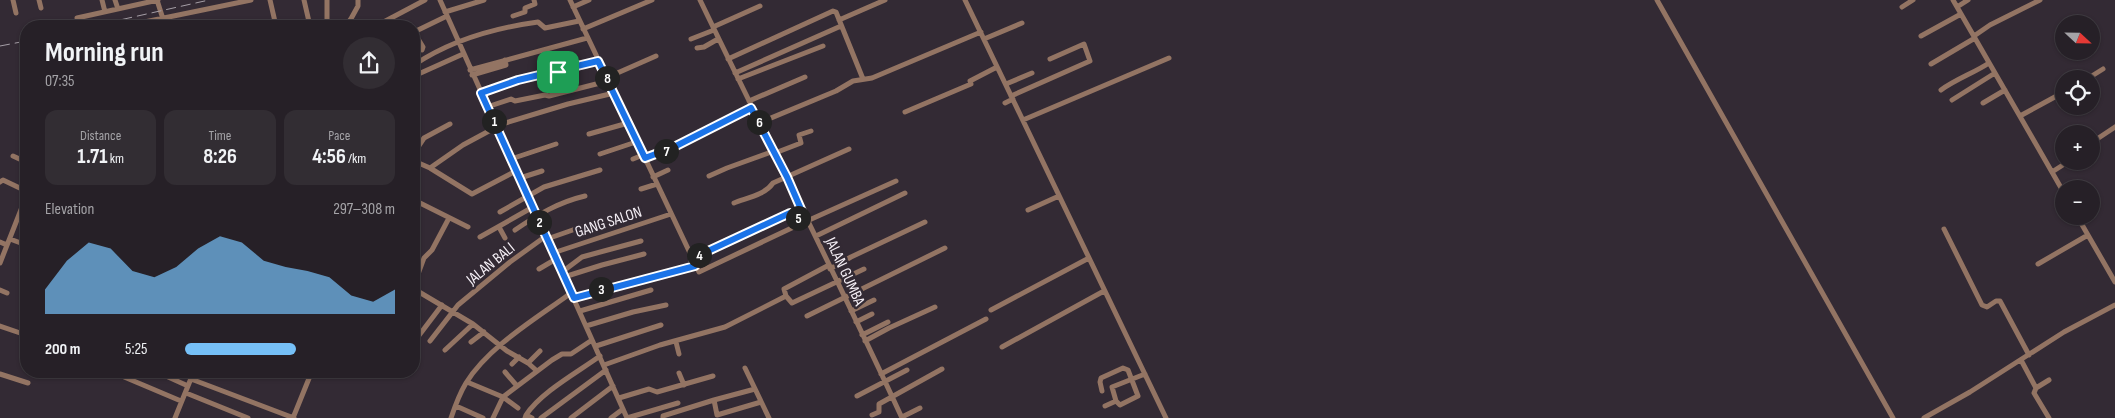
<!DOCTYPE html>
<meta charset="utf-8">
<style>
:root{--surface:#262027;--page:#322d33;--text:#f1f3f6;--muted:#a4a3a7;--line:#423e44;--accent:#76c0f7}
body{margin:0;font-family:"Sofia Sans Condensed",sans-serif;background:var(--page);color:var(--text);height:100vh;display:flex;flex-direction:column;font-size:19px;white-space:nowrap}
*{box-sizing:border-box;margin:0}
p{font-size:16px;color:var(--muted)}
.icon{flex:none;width:28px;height:28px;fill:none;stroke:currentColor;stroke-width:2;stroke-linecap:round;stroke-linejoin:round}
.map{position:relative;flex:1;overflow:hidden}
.side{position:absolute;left:20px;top:20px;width:400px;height:358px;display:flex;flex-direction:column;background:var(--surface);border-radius:20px;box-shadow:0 1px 4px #0004,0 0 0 1px var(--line)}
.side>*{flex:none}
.needle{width:32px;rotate:112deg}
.buttons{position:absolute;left:2055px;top:15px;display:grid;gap:10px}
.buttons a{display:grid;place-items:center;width:45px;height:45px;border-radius:50%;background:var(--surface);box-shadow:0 1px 4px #0004,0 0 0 1px var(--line);font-size:25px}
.pin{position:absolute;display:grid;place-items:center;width:42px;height:42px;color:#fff;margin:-21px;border-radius:10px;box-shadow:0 2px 8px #0006}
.km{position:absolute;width:25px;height:25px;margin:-12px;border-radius:50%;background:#222;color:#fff;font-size:14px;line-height:25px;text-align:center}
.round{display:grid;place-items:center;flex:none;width:52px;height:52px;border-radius:26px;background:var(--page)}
.headline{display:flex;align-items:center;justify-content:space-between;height:85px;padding:0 25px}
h1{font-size:28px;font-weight:700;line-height:38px}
.metrics{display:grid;grid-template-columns:repeat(3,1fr);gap:8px;height:85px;padding:5px 25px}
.metrics div{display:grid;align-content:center;border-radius:12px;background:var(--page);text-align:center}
.metrics b{font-size:21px;font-weight:700}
.metrics small{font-size:14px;font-weight:400}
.metrics p{font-size:14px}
.chart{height:140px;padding:10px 25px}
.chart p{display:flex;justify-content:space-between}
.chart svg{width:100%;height:90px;margin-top:5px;fill:var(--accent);opacity:.7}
ul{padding:0 25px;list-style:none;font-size:16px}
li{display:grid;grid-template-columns:80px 60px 1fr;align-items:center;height:38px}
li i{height:12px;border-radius:6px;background:var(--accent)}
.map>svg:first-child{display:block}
</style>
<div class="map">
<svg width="2115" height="418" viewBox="0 0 2115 418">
<rect width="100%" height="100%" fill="#332a34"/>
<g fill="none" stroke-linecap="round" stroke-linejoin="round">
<!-- minor -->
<path stroke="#937463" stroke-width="5" d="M13,0L16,13
M39,0L41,8
M102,0L105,12
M115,0L118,9
M157,0L163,19L175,26
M270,0L276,26
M304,0L310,26
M327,0V24
M440,0L627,418
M570,0L699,272L798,225L790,213L693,258
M700,0C767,139 837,277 902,418
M965,0L1166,418
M1657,0L1893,418
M1953,0L2064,193
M573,7L589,0
M1902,7L1913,0
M1957,7L1968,0
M445,12L484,0
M513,16L525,12V8L535,4L534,0
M77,18L158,0
M350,20L360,26
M839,20L885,0
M125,26L251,0
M347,26L358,6V0
M376,26L425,0
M713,27L760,6
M583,29L652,0
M1921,36L1961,14
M1974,36L1990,25L2040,0
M691,39L714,30
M984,39L1022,23
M697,48L704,47L718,39
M26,50V58
M422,50L423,47L414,32L447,16
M728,59L833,11L836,12L863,79
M1931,64L1975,38
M414,65C451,40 494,28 538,22L545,28L579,21
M470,70L587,38
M735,73L841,26
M472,75L506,65L505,60
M414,76L463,54
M606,78L656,56
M738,79L823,46
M2087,79L2103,69
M1006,84L1032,73
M1941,90C1956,79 1974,73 1989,63
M481,93L518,80L599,61
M1011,96L1090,61L1084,44L1050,59
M1952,100L1995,73
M749,101L805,77
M1005,103L1013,99
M1983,103L2005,90
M487,107L511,99L515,101L545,95L549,96L608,81
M26,109L24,114L26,118
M905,112L971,84L970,81L997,67
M2020,116L2064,92
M1023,120L1169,58
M759,123L836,91L853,81L872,78L981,32
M589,134L628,123
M2091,143L2115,127
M414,153L424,138L450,124
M775,153L801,143L799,135L811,131
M600,154L636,142
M13,156L26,162
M645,158L674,147L751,108
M511,159L556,144
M633,159L643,155
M414,161L430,168L463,145L502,124L568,104L614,93
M430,168L472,194L516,171
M2052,172L2069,161
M709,176L727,168L774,151
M653,177L668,170
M520,178L542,171
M0,182L3,180L26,191
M641,189L657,184
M414,200L468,227
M734,203C746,198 765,195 773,183L849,149
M1028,210L1059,196
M500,212L544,187L600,170
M2077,216L2115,282
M807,221L896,181
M499,227L505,238
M1944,229L1982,305L1987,307L1996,301H2000L2029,355
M515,230C537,215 559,202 585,196
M816,236L905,193
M480,237L533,207
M10,239L26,245
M547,239L587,225
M0,242L7,245
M553,253L671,214
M414,262L416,256
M0,263L26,197
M2038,264L2088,235
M539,269L556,259
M830,269L851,257L925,222
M562,272L582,257L641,241
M564,277L602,265L644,254
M414,285L424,258L432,250L449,218
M414,289L473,324L507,351L528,363L537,371
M0,290L7,293
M786,296L784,289L829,265
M573,297L695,266
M991,310L1089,258
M580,311L651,290
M851,311L874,300
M807,316L945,248
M856,322L872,314
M0,326L26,335
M586,326L633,312L666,305
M862,335L888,322
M430,341L458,305L510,262L546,236
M865,341L889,328L935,307
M414,342L442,305
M471,342L484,332
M676,342L679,354
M596,346L661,325
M1002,347L1104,291
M445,350L473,324
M2021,360L2036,388L2049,380
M528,363L540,351
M512,364L519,357
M604,365L660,345L725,327L786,296L792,303L864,269
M745,368L769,418
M110,371L181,401
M155,371L188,386
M505,372L517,386
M679,373L684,385
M0,374L28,383
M881,374L986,319
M191,379L294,418
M467,382L503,397L518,408
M2036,388L2034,393L2049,418
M1102,391L1100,382L1101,378L1123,368L1128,370L1138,396L1120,405L1116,401
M186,393L248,418
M857,396L907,370
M619,398L649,389L657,392L713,376
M714,400L755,389
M456,406L483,418
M1105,406L1116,401L1112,387L1145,374
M526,415C541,392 578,372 600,356
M872,415L879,412V404L942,369
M902,417L920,408
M175,418L194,371
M293,418L312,371
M451,418C455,406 460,393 466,383C489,346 537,318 571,293
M493,418L503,397L552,360L562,354H571L592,340
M525,418L526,415L532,418
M541,418L606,370
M571,418L613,386
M611,418L623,409
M627,418L678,403
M663,418V416L714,400L717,415L761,402
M1924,418L1970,392L2064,332L2115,305"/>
<!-- rail -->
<path stroke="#a59ea6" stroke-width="1" stroke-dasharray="10 5" stroke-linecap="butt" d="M93,26L209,0
M0,46L26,41"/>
</g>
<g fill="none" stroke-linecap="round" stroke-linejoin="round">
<!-- route casing -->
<g stroke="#fff" stroke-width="10">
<path id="route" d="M598,61L645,158L674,147L751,108L787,177L804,216L795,219L790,213L693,258L695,266L574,298L481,93L518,80Z"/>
</g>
<!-- route -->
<use href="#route" stroke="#1a73e8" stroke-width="6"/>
</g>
<g text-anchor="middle" stroke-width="5" stroke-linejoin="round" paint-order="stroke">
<!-- street labels -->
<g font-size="16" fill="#f5eff6" stroke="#332a34">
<text transform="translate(608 221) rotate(-18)" y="6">GANG SALON</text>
<text transform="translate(490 263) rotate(-39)" y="6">JALAN BALI</text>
<text transform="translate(846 271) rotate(65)" y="6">JALAN GUMBA</text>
</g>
</g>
</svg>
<div class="buttons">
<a><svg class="needle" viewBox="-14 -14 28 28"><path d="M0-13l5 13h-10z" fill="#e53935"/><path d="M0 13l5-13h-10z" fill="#a4a3a7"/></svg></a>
<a><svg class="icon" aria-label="locate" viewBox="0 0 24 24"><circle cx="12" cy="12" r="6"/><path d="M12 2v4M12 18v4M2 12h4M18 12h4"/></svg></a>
<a>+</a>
<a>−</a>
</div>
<div class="pin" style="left:558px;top:72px;background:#1e9e55"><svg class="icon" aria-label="arrive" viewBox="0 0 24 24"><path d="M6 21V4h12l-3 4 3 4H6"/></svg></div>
<b class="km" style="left:494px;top:121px">1</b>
<b class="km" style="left:539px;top:222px">2</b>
<b class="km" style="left:601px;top:289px">3</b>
<b class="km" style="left:699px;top:255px">4</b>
<b class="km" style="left:798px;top:218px">5</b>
<b class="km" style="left:759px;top:122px">6</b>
<b class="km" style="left:666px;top:151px">7</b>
<b class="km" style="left:607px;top:78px">8</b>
<section class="side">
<div class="headline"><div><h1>Morning run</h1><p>07:35</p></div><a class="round"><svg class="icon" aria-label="share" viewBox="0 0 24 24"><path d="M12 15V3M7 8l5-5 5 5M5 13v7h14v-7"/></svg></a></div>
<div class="metrics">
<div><p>Distance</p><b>1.71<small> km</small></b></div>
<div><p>Time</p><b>8:26</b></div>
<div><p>Pace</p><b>4:56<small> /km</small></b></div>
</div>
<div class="chart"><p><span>Elevation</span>297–308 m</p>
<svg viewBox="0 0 160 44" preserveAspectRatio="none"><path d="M0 44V32L10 18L20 9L30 12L40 23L50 26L60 21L70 12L80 6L90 9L100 18L110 21L120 23L130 26L140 35L150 38L160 32V44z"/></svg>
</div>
<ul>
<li><b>200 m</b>5:25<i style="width:53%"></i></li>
</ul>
</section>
</div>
